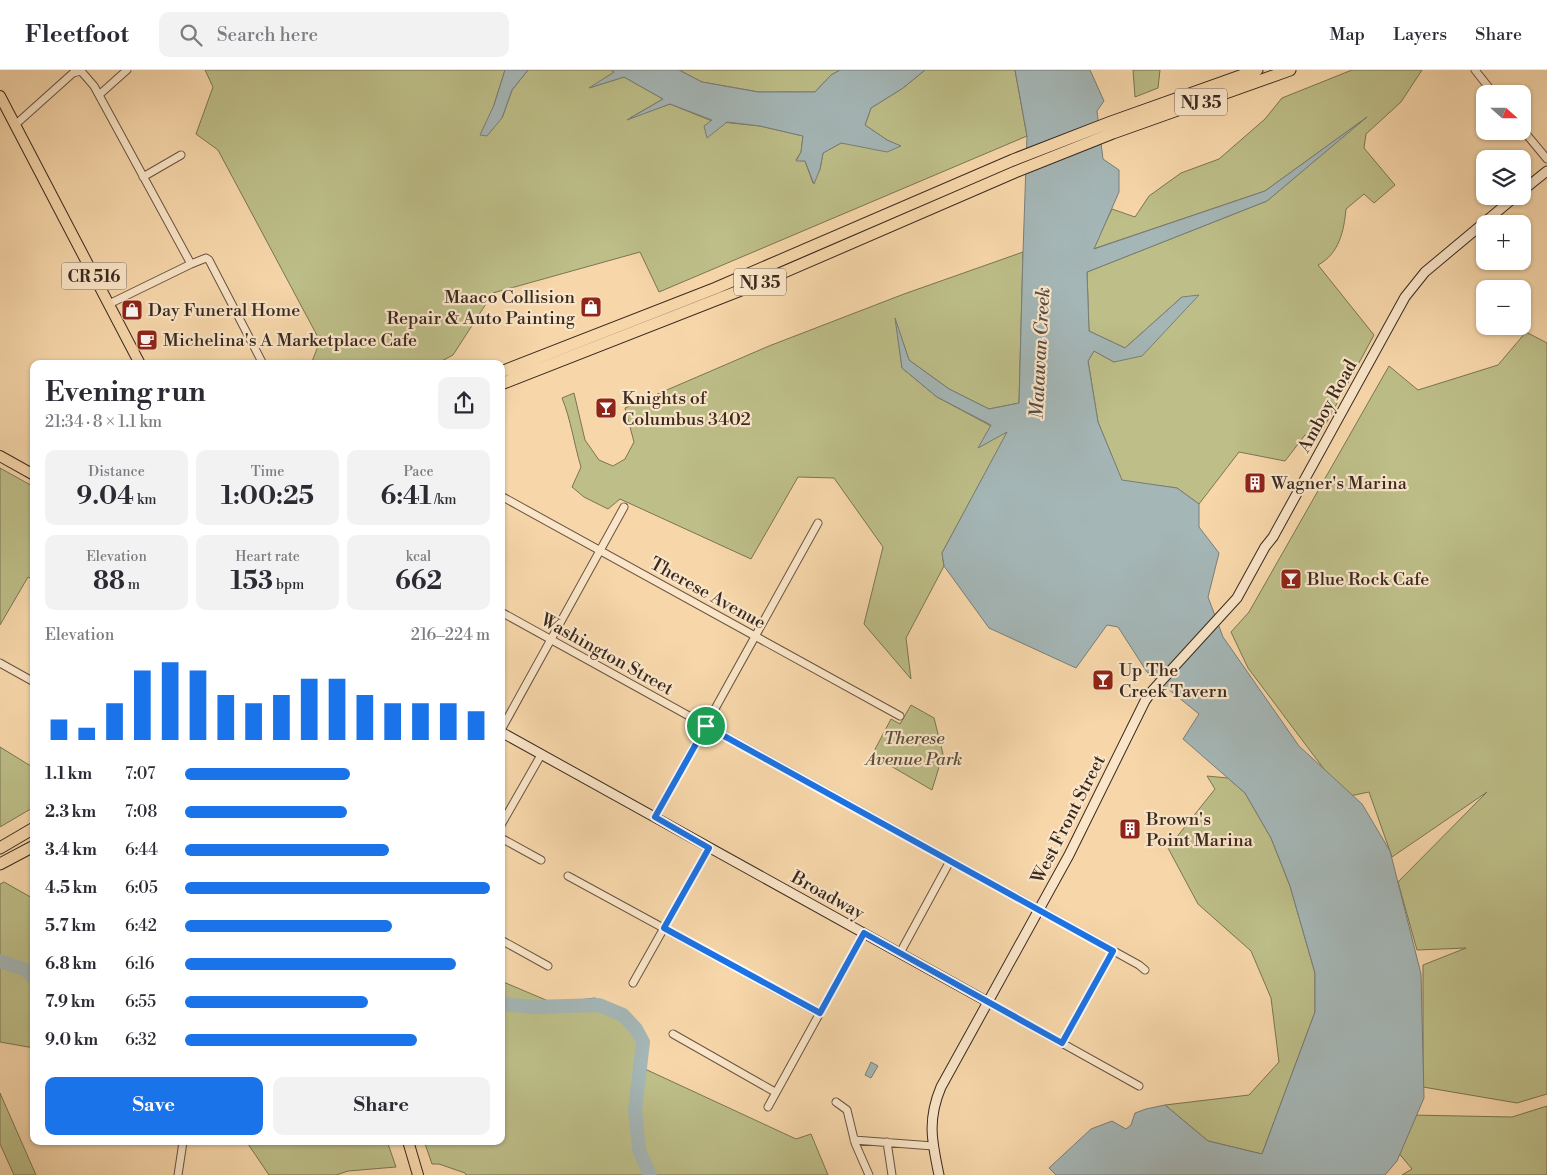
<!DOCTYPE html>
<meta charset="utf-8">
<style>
:root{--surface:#fff;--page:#f2f2f3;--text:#2b2b33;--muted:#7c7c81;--line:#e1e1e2;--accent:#1a73e8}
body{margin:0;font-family:"Libre Bodoni",serif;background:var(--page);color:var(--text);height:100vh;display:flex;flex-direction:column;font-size:19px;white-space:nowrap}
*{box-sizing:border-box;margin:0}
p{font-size:16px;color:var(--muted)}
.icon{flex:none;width:28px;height:28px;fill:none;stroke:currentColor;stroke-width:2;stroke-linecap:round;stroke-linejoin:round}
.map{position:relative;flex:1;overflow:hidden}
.sheet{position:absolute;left:30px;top:290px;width:475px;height:785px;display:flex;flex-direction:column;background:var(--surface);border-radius:10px;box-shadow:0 1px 4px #0004}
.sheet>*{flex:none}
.needle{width:32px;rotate:111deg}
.fabs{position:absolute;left:1476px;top:15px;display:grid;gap:10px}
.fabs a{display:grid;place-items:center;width:55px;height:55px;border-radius:10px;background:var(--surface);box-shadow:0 1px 4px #0004;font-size:25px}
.pin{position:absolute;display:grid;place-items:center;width:42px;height:42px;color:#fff;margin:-21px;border:2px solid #fff;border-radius:50%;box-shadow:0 1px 5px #0007}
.round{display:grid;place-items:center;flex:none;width:52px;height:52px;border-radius:10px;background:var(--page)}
.head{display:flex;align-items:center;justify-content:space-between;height:85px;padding:0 15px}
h1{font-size:28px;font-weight:800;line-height:38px}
.metrics{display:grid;grid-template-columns:repeat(3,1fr);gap:8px;height:85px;padding:5px 15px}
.metrics div{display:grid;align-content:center;border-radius:10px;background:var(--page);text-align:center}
.metrics b{font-size:25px;font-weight:800}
.metrics small{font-size:14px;font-weight:400}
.metrics p{font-size:14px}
.chart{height:140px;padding:10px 15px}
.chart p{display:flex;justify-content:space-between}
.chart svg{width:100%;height:90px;margin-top:5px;stroke:var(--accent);stroke-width:6}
.button{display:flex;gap:10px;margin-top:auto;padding:10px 15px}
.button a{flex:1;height:58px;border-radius:10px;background:var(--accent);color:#fff;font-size:20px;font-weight:800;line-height:58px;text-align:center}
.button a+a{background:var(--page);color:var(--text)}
ul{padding:0 15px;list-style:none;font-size:16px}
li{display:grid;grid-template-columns:80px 60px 1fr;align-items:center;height:38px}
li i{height:12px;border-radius:6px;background:var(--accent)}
header{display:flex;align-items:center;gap:30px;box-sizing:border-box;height:70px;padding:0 25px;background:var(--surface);border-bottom:1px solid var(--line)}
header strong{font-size:24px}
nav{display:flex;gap:28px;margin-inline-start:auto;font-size:18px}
.search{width:350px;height:45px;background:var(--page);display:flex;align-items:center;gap:12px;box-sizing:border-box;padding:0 18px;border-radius:10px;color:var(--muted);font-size:19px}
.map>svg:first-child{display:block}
</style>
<header>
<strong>Fleetfoot</strong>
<div class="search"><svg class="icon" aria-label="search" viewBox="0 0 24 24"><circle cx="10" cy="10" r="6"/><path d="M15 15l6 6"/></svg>Search here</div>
<nav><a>Map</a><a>Layers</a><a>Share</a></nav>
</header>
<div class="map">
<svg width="1547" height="1105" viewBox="0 0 1547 1105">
<rect width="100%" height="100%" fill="#f7d7aa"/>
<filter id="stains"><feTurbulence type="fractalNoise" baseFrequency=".004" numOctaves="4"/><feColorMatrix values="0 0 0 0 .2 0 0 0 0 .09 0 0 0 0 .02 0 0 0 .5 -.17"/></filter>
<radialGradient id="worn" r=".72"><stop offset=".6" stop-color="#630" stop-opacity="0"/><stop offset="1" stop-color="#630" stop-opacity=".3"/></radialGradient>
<!-- green -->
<path fill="#bdbe88" stroke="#7b7454" d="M205,0H505L494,35L502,48L512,20L528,0H611L615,2L592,17L624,7L663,29L630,48L670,34L712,51L760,56L803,66L801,82L796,90L805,91L813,113L820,99L823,83L841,73L900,76L887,70L865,55L871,38L903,18L925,0H1015L1027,66L659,222L640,182L493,223L453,285L436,294H311L320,271L218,80L196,64L213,17Z
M679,0H840L831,5L815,22H759L702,12Z
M1133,0H1160L1158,18L1135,27Z
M1352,0H1422L1401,32L1366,64L1364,78L1395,115L1374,133L1364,124L1346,139C1344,161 1339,184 1318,195L1374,265L1316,372L1305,365L1285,391L1239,382L1199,434L1177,418L1122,411L1098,352L1088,291L1094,281L1114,292L1182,227L1125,278L1089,261L1087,202L1267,131L1359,53L1265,121L1093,179L1112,139L1135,147L1149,126L1181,103L1219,89L1265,49L1282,28Z
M1023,182L1019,333L989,339L949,319L909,290L896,252L902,298L937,327L991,356L979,377L1008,361L942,483L944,496L906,568L911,609L864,554L883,477L834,408L798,407L751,489L620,429L608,439L584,427L572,417L581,397C574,374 571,350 562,328L574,323L585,370L599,390L613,396L625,389L634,372L625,338L769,276L904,224Z
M1526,262L1547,273V1024L1517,1033L1423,1017V895L1466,878L1417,880L1398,812L1487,722L1392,787L1369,722L1345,727L1248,598L1231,562L1249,542L1389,296L1418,320L1498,295Z
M0,398L34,417V510L28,507L0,555Z
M911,635L934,648L943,684L932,720L872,685L891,649L900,654Z
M0,677L34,698V737L0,757Z
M1207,706L1228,708L1245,723L1271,768L1290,816L1315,903V942L1262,1084L1208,1071L1165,1035L1249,1025L1279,992L1271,928L1251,881L1198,834L1168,778L1215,719Z
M4,812L34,829V978L0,972V814Z
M501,911L553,933L595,928L627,942L646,967L645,999L796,1069L811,1064L828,1105H466L465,1103L439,1094H432L424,1071H501Z
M0,1023L36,1105H14L0,1074Z
M1547,1036V1105H1402L1412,1099L1397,1081L1409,1045L1512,1047Z
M246,1071H387L396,1097L348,1101L336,1105H269Z"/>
<!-- water -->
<path fill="#a4b6b6" stroke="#797e7a" d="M505,0H528L512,20L502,48L487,66L480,65L494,35Z
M611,0H679L702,12L758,22H815L831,5L840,0H925L903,18L871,38L865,55L887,70L901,76L887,82L841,73L823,83L820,99L814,114L805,91H796L801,82L803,66L760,56L727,52L707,68L704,56L712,50L670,34L627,50L663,29L624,7L589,18L614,2Z
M1015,0H1090L1104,31L1097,41L1103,89L1119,100V122L1094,179L1265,121L1367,47L1267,131L1087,202L1089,261L1125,278L1182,227L1199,225L1142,286L1114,292L1094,281L1088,291L1098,352L1122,410L1177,418L1199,434V457L1219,483L1208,527L1223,567L1299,676L1362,734L1390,781L1421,904L1424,1028L1397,1091L1385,1105H1056L1049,1098L1091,1059L1112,1051L1126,1059L1131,1055L1135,1043L1146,1039L1165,1035L1208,1071L1262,1084L1315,942V903L1290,816L1271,768L1245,723L1183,669L1199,644L1147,602L1118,557L1107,555L1076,598L989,558L944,496L942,483L1007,362L978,378L991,355L937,327L902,298L895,248L909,290L949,319L989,339L1019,333L1023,182L1027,66Z
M871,992L878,996L871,1008L865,1005Z"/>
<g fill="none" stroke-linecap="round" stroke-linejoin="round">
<!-- river -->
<path stroke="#a4b6b6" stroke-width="14" d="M0,891L26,900L34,908
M501,934L534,937L599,935L623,945L636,959L643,972L635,1040L639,1080L650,1105"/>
<!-- minor casing -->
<g stroke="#685442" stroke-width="9">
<path id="minor" d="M1475,0L1494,24
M99,25L127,0
M15,55L73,3L81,1L94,16L191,194
M1522,59L1547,89
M143,107L181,85
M109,234L191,194L206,188L209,190L263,294
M501,426L900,646
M501,542L1139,895L1145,900
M0,593L34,612
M501,660L624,437
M655,747L818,453
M501,755L541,685
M501,768L541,790
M568,806L819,943
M501,870L548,896
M900,883L950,791
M633,913L709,778
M988,932L1139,1016
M673,964L775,1022
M1062,973L1113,881
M836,1032L847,1040L855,1073L869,1105
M768,1037L864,863
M854,1070L933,1076
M887,1072L892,1105
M178,1105L183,1072"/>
</g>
<!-- secondary casing -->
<g stroke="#392920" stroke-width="11">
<path id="secondary" d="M1522,121L1547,101
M501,662L988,932
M939,1105C932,1072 927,1050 941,1017L1069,785L1145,631L1152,621L1237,528L1265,477L1273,467L1405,227L1425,202L1516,126"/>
</g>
<!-- primary casing -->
<g stroke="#392920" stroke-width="12">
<path id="primary" d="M0,26L140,294
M0,386L34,405
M408,1071L418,1105"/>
</g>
<!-- trunk casing -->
<g stroke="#392920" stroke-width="13">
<path id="trunk" d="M501,302L716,218L1013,90L1111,52L1257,0
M501,314L754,215L1015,102L1113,63L1290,0
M0,778L34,758
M0,794L34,776"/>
</g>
<!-- minor -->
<use href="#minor" stroke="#fae5c8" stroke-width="7"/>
<!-- secondary -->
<use href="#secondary" stroke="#fae5c8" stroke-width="9"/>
<!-- primary -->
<use href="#primary" stroke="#f7d7aa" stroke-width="10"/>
<!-- trunk -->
<use href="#trunk" stroke="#f7d7aa" stroke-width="11"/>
</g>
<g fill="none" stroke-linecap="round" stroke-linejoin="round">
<!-- route casing -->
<g stroke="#fff" stroke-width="10">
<path id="route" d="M706,656L1113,881L1062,973L864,863L820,943L664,858L709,778L655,747Z"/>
</g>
<!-- route -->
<use href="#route" stroke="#1a73e8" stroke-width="6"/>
</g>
<!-- icons -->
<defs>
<g id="shop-square" transform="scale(1.125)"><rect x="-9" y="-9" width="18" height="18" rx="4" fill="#8f2418" stroke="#fae5c8"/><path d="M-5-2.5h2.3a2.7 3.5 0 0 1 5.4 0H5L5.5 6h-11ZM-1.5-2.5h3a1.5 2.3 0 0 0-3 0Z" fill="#fff"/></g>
<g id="cafe-square" transform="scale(1.125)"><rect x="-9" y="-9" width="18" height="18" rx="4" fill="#8f2418" stroke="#fae5c8"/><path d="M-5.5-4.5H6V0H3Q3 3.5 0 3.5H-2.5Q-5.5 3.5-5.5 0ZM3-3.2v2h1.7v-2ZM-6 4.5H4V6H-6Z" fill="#fff"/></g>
<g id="bar-square" transform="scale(1.125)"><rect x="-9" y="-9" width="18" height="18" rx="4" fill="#8f2418" stroke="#fae5c8"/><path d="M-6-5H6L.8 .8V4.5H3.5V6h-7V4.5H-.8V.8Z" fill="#fff"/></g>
<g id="building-square" transform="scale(1.125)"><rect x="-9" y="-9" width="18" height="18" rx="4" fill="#8f2418" stroke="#fae5c8"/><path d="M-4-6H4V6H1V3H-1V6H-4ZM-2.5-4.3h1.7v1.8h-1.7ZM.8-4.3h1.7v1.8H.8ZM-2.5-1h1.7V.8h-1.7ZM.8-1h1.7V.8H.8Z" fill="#fff"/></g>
</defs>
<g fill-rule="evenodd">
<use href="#shop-square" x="591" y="237"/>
<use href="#shop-square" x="132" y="240"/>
<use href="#cafe-square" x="147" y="270"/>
<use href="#bar-square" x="606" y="338"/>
<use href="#building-square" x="1255" y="413"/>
<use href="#bar-square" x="1291" y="509"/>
<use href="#bar-square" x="1103" y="610"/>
<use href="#building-square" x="1130" y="759"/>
</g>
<g text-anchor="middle" stroke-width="4.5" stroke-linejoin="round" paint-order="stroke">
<!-- shield labels -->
<g fill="#fae5c8" stroke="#736152" stroke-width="1">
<rect x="1175" y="18.5" width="52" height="27" rx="4"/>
<rect x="61.5" y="192.5" width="65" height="27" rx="4"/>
<rect x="734" y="198.5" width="52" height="27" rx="4"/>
</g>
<g font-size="16" font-weight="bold" fill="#392920">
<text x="1201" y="38">NJ 35</text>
<text x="94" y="212">CR 516</text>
<text x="760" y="218">NJ 35</text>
</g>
<!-- poi labels -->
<g font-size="18" fill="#392920" stroke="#fae5c8" text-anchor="start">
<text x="575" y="233" text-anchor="end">Maaco Collision<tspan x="575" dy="21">Repair &amp; Auto Painting</tspan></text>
<text x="148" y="246">Day Funeral Home</text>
<text x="163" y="276">Michelina's A Marketplace Cafe</text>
<text x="622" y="334">Knights of<tspan x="622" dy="21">Columbus 3402</tspan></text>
<text x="1271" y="419">Wagner's Marina</text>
<text x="1307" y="515">Blue Rock Cafe</text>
<text x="1119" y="606">Up The<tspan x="1119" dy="21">Creek Tavern</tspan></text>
<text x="1146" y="755">Brown's<tspan x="1146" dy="21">Point Marina</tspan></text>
</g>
<!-- street labels -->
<g font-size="18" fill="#392920" stroke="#fae5c8">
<text transform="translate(1327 336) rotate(-61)" y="6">Amboy Road</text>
<text transform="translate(708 523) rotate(29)" y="6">Therese Avenue</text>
<text transform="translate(607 584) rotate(29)" y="6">Washington Street</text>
<text transform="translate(1068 749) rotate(-63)" y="6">West Front Street</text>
<text transform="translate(828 825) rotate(29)" y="6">Broadway</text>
</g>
<!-- park labels -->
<g font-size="18" font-style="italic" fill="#5a4e3a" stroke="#fae5c8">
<text x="914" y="674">Therese<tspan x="914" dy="21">Avenue Park</tspan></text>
</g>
<!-- water labels -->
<g font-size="19" font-style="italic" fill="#544c46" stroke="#fae5c8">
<text transform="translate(1039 283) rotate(-87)" y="7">Matawan Creek</text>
</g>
</g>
<rect width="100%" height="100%" filter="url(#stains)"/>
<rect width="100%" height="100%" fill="url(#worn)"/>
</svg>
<div class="fabs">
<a><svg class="needle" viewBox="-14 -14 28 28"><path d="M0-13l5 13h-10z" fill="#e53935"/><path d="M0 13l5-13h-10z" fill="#7c7c81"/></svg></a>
<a><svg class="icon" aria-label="layers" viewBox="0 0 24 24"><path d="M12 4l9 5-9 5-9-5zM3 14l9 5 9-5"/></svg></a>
<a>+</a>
<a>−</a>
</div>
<div class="pin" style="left:706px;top:656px;background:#1e9e55"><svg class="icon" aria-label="arrive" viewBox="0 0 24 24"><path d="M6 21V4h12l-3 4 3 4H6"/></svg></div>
<section class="sheet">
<div class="head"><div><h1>Evening run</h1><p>21:34 · 8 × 1.1 km</p></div><a class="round"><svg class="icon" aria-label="share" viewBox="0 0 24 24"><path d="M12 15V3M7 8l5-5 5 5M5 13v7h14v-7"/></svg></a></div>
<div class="metrics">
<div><p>Distance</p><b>9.04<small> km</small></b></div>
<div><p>Time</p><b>1:00:25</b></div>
<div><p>Pace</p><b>6:41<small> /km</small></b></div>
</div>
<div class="metrics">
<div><p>Elevation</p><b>88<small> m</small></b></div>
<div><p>Heart rate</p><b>153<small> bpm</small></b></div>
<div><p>kcal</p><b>662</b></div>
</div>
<div class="chart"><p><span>Elevation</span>216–224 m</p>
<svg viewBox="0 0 160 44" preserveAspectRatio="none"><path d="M5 44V34M15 44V38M25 44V26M35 44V10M45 44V6M55 44V10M65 44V22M75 44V26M85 44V22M95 44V14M105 44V14M115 44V22M125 44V26M135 44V26M145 44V26M155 44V30"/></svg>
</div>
<ul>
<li><b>1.1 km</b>7:07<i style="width:54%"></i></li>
<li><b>2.3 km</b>7:08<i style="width:53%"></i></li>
<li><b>3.4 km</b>6:44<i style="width:67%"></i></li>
<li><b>4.5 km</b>6:05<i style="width:100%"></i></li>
<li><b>5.7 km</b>6:42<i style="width:68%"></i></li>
<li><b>6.8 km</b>6:16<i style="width:89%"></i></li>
<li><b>7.9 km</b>6:55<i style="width:60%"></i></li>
<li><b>9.0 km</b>6:32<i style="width:76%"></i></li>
</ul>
<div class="button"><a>Save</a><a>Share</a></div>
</section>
</div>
